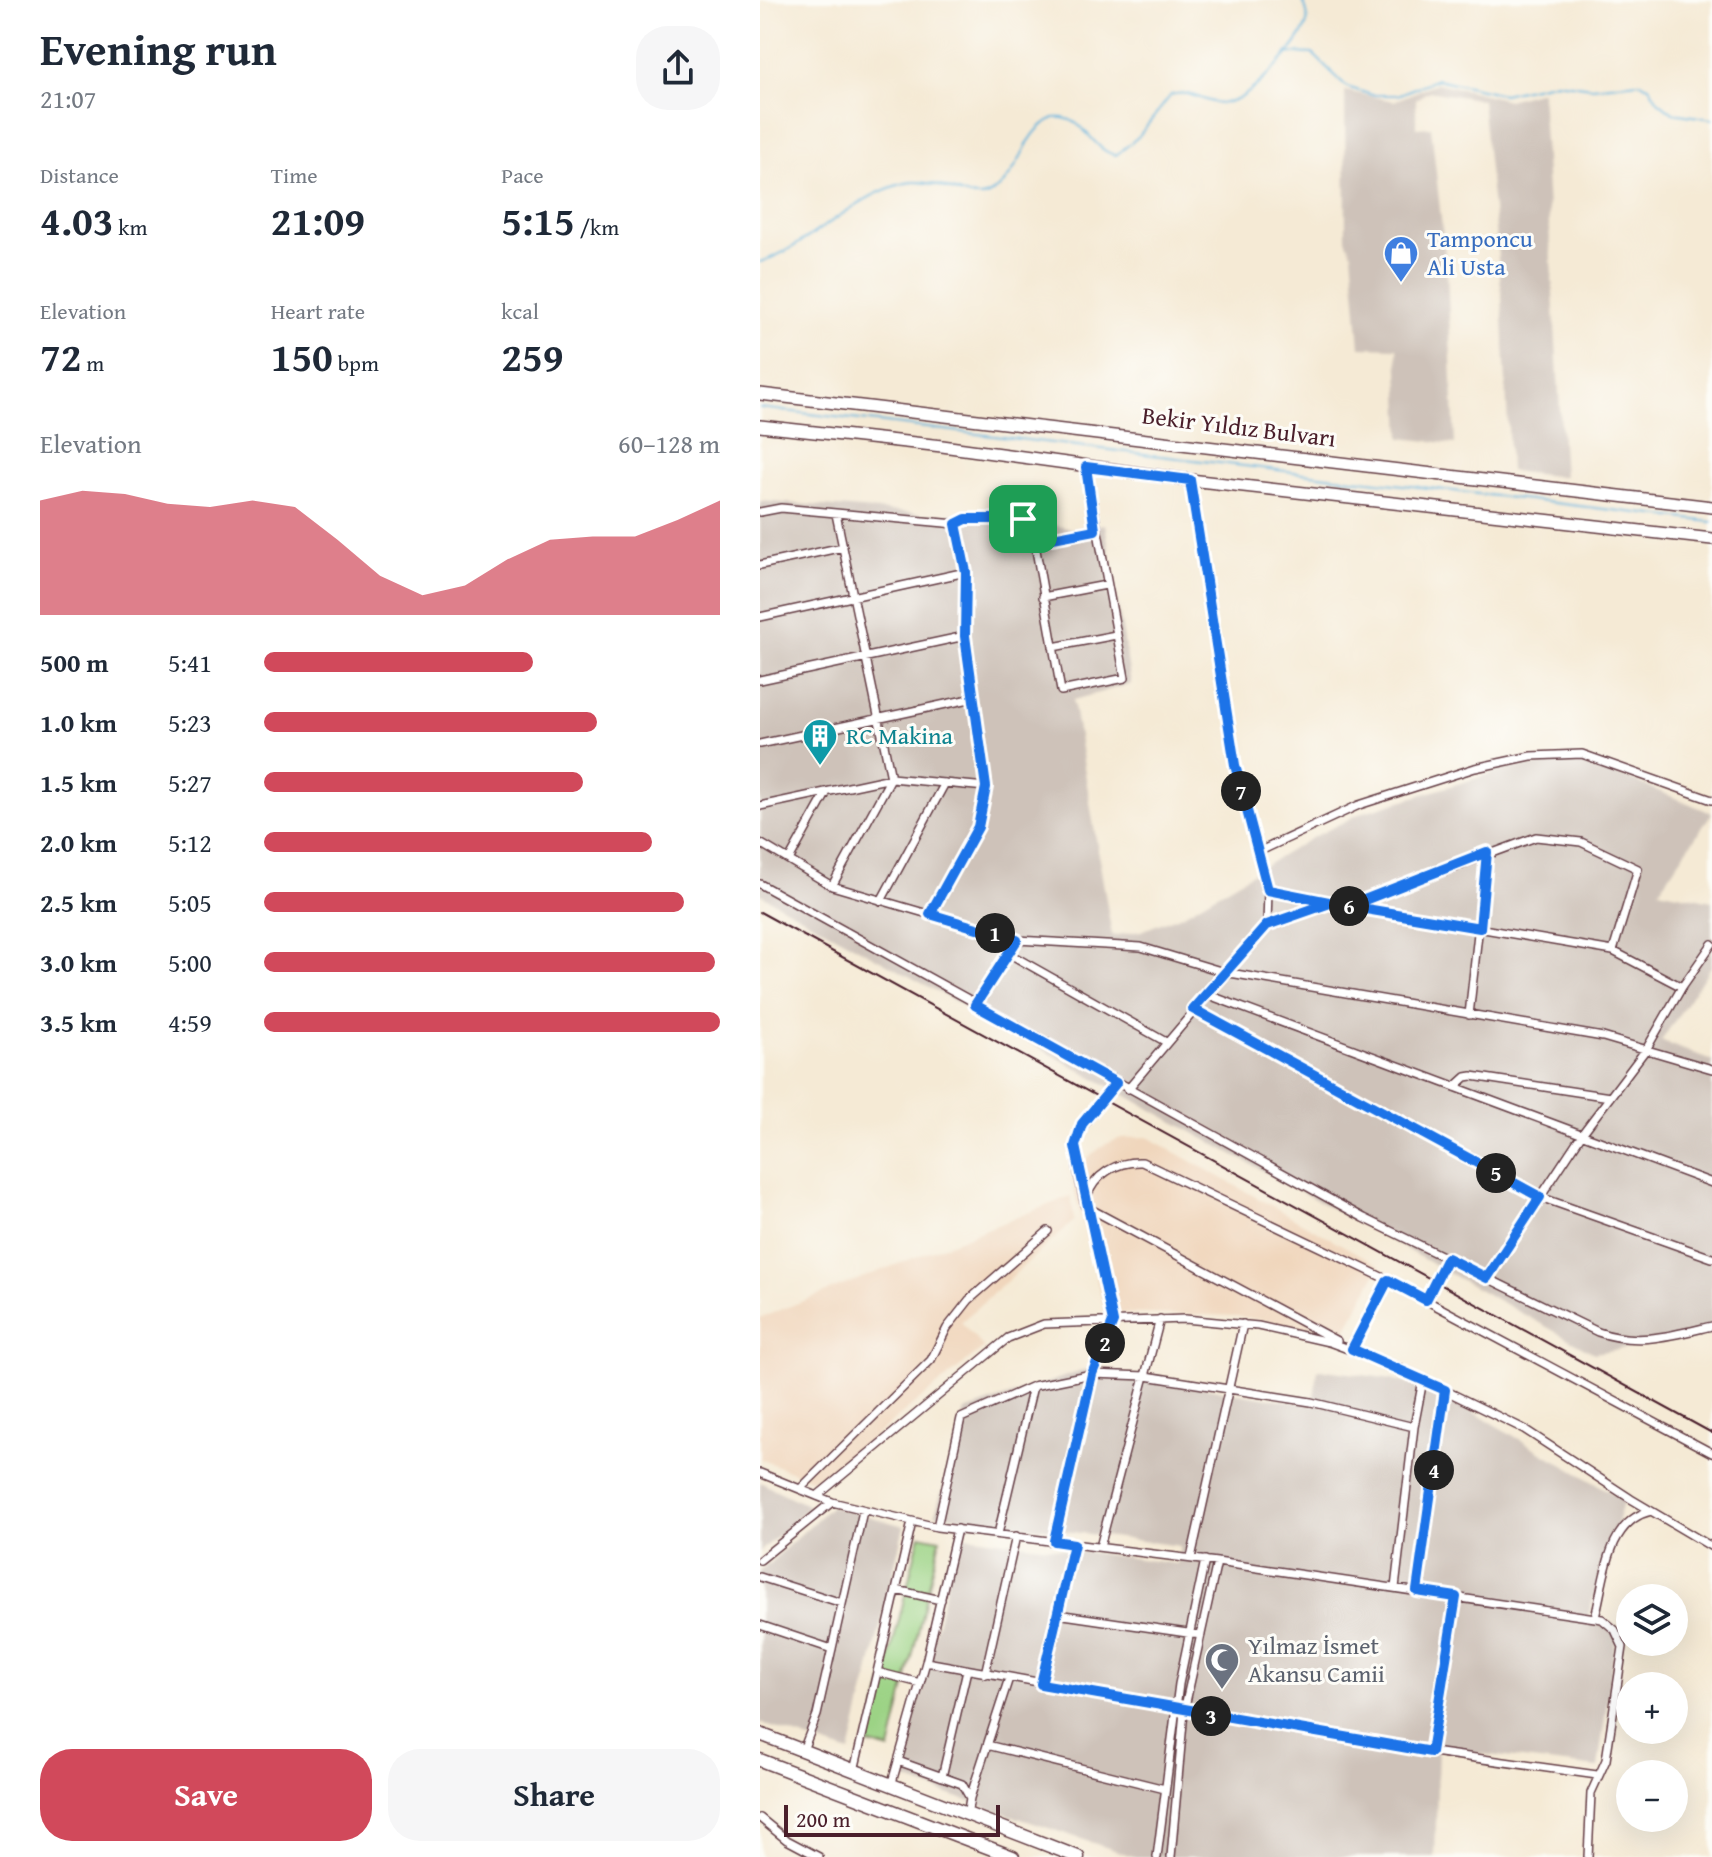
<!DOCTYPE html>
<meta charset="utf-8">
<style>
:root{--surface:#fff;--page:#f6f6f7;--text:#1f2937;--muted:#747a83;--accent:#d1495b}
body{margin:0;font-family:"Gentium Book Plus",serif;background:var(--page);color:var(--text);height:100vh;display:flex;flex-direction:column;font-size:30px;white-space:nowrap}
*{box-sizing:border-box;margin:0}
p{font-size:26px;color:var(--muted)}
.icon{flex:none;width:44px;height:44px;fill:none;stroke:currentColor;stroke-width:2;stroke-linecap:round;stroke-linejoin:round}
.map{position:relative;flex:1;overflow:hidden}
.side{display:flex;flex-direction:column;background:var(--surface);width:760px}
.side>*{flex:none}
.buttons{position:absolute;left:856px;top:1584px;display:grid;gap:16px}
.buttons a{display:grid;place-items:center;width:72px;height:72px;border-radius:50%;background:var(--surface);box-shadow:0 8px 32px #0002;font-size:40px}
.scale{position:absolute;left:24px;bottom:20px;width:216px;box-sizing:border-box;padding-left:8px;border:4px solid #4a1f2b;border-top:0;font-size:22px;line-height:28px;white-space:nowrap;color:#4a1f2b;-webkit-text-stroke:6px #fdfcf7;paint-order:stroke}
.pin{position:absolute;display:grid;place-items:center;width:68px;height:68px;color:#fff;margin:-34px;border-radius:16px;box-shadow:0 4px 12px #0006}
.km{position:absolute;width:40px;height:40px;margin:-20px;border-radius:50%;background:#222;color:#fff;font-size:22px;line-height:40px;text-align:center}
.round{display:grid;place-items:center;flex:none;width:84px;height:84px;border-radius:32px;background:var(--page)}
.head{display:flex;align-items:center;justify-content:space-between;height:136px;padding:0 40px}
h1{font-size:44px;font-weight:700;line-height:60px}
.figures{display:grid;grid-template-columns:repeat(3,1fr);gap:12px;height:136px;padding:8px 40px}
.figures div{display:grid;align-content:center}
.figures b{font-size:40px;font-weight:700}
.figures small{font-size:22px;font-weight:400}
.figures p{font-size:22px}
.chart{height:224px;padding:16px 40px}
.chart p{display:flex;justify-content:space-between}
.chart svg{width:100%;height:144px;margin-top:8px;fill:var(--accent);opacity:.7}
.cta{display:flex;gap:16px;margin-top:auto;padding:16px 40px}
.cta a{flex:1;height:92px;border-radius:32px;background:var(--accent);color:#fff;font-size:32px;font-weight:700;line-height:92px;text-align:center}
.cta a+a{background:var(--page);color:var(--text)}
ul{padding:0 40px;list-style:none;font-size:26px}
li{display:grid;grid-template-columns:128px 96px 1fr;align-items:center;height:60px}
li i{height:20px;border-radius:10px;background:var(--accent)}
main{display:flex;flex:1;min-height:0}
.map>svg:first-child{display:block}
</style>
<main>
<section class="side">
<div class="head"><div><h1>Evening run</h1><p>21:07</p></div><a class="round"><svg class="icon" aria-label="share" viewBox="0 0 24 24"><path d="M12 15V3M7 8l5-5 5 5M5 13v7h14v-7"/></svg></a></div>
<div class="figures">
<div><p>Distance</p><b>4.03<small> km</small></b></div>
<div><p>Time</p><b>21:09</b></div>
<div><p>Pace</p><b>5:15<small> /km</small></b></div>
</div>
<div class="figures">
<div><p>Elevation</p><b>72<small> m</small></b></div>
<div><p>Heart rate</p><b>150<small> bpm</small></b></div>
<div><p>kcal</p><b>259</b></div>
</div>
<div class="chart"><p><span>Elevation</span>60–128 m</p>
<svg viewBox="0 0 160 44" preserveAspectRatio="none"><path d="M0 44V9L10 6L20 7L30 10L40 11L50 9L60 11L70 21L80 32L90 38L100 35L110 27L120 21L130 20L140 20L150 15L160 9V44z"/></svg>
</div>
<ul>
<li><b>500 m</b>5:41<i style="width:59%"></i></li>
<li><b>1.0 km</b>5:23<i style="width:73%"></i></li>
<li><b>1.5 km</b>5:27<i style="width:70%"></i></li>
<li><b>2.0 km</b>5:12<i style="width:85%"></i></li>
<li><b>2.5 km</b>5:05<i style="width:92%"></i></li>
<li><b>3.0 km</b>5:00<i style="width:99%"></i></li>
<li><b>3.5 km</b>4:59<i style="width:100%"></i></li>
</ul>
<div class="cta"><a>Save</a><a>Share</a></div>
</section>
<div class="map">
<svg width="952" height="1857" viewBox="0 0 952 1857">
<rect width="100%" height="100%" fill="#fdfcf7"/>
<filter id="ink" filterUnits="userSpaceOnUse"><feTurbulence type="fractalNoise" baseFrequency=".0125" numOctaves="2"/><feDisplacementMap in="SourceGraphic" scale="16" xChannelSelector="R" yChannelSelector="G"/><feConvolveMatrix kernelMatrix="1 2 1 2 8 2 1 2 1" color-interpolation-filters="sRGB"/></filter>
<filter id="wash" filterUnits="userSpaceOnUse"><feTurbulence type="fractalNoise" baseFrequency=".006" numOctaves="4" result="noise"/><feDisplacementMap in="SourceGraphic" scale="32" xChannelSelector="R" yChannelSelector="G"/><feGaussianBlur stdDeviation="1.8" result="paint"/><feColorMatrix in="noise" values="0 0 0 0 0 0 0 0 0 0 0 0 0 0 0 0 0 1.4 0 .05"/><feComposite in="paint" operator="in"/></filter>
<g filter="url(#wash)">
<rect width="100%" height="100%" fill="#f5ead5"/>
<!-- built -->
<path fill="#f0d6bc" d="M388,1137L620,1266L579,1343L514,1322L477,1316L345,1313L312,1180L325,1160L344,1145L361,1138Z
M311,1196L314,1221L201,1322L224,1348L58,1482L0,1459V1318Z"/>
<!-- industrial -->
<path fill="#cec2b9" d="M677,83L748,100L781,91L804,477L750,471L742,297L722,100L669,91L656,99V128L671,127L687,273L695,444L641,438L637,348L600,347L592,253L586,239L585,91L634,101Z
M0,501L164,514L239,513L312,529L345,524L371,684L313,700L352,936L381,931L422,915L548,840L601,813L747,769L799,762L832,764L952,813L899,890L952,901V965L901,1041L952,1061V1334L834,1353L0,894Z
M327,1369L553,1405L558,1369L632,1379L682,1394L864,1500L826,1622L857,1628L838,1768L678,1749L675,1857H375L139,1778L199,1535L417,1564L420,1546L175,1514L205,1411Z
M0,1482L49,1506L0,1552Z
M71,1506L144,1526L90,1753L0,1723V1572Z"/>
<!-- green -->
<path fill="#9cd385" stroke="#737958" stroke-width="2" d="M160,1535L180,1539L130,1750L108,1744Z"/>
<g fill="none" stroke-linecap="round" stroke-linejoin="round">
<!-- stream -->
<path stroke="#61b2dc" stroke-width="2" d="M527,53L553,54L587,87L612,95H637L677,79L743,94L796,82L832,87L878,82L889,86L898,101L913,113L952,119
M0,262C49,247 94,194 146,183C178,176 209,205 228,195C263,177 260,133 294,118C325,114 330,150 356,155L378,137L411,95C433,88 448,108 471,102C491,97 541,44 547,23C549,14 546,7 541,0
M0,408L952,522"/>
</g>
</g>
<g filter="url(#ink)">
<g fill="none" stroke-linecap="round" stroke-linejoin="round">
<!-- minor casing -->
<g stroke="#643d44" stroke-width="10">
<path id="minor" d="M430,480L475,765L508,890L507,925
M0,512L21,508L196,524L206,519H263L273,533L301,691L365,678L326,467
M272,542L335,530
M0,565L83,547
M283,597L346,585
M0,617L206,572
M293,647L356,635
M0,680L205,636
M0,744L214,698
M0,806L131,778L226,787
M0,843L72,886L257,940L381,947L464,972L843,1037L952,1069
M498,852L599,805L715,768L771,756L822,754L952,800
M29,860L67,792
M0,884L604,1218L838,1332C877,1346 913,1335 952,1326
M72,886L131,778L76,514
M508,890L569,902
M121,901L185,783
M589,906L776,837L821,842L878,869L853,951
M170,914L218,827L226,787L205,636L206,572L196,524
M248,953L406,1042
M446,994L952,1183
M215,1005L257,940
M433,1009L780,1197L952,1258
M709,1015L727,852
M695,1087L706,1077L712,1076L850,1097
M368,1089L507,925L570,903L853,951L922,987
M324,1201C308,1127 315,1140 356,1083
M325,1206L577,1341
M727,1278L822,1134L887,1048L922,987L952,944
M666,1300L687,1258
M591,1349L628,1280
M0,1473L72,1502L177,1527L457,1562L842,1619L855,1630L863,1647L846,1760L831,1793L828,1857
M40,1489L171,1360L187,1328L209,1300L288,1231
M57,1496L248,1338L284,1324L425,1319L498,1326L569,1342L637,1367L764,1429L871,1499L952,1547
M177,1527L201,1418L273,1386L332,1374L386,1376L551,1402L654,1427
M238,1534L273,1386
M294,1541L332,1374L353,1322L326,1199C334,1174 357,1161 382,1162L628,1280L952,1453
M340,1547L400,1319
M431,1558L483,1324
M0,1560L72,1502
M0,1577L82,1603
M635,1588L654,1427L663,1380
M136,1590L181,1600
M657,1591L685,1390
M297,1614L441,1635
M835,1617C845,1581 846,1521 891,1511
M0,1625L72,1649
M166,1662L651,1749L837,1775
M117,1672L160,1683
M225,1674L256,1536
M281,1684L314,1544
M227,1745L405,1789
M43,1750L57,1715L103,1511
M671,1752L696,1597
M138,1761L202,1784L210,1798L207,1815
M94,1771L152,1522
M182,1777L207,1670
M131,1786L166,1662L197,1529
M210,1798L249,1678
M0,1818L27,1840L59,1857
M397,1857L419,1684L445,1560
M411,1857L424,1711L457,1562"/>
</g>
<!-- primary casing -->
<g stroke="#643d44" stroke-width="14">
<path id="primary" d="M0,394L952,507
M0,426L182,446L430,480L952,539"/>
</g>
<!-- trunk casing -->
<g stroke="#643d44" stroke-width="15">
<path id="trunk" d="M0,1734L318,1857
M0,1760L253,1857"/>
</g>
<!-- minor -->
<use href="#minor" stroke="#fff" stroke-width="7"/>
<!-- primary -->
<use href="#primary" stroke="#fff" stroke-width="11"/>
<!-- trunk -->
<use href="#trunk" stroke="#fff" stroke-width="12"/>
<!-- rail -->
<path stroke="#4a1f2b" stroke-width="2" d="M0,912L952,1433"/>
</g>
</g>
<g fill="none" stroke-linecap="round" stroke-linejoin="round" filter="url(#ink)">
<!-- route casing -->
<g stroke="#fff" stroke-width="16">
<path id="route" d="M263,519H206L196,524L206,572L205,636L226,787L218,827L170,914L257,940L215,1005L356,1083L322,1124L315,1146L353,1322L332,1374L294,1541L314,1544L281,1684L671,1752L696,1597L657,1591L685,1390L592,1349L628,1280L666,1300L687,1258L727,1278L780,1197L433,1009L507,925L570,903L720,928L727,852L589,906L508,890L475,765L430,480L326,467L335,530L272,542V529L263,519"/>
</g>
<!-- route -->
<use href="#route" stroke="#1a73e8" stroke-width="10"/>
</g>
<!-- icons -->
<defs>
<g id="shop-pin" transform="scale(1.8)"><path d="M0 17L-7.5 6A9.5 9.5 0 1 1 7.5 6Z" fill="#3f7fe0" stroke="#fdfcf7"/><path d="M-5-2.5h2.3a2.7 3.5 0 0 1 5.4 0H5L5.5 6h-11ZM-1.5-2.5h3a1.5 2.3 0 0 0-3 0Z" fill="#fff"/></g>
<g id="building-pin" transform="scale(1.8)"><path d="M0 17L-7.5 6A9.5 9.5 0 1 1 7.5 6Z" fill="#0f9aa8" stroke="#fdfcf7"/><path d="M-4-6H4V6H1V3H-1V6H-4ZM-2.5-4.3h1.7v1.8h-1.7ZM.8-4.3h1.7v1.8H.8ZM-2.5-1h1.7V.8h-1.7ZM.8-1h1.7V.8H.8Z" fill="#fff"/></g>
<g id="mosque-pin" transform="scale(1.8)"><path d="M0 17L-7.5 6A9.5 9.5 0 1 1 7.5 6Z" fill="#6b7280" stroke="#fdfcf7"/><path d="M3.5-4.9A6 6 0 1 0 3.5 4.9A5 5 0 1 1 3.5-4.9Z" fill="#fff"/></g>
</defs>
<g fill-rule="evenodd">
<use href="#shop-pin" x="641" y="253"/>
<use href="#building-pin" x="60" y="736"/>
<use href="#mosque-pin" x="462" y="1660"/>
</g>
<g text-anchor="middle" stroke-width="6" stroke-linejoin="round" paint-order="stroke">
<!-- shop labels -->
<g font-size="24" fill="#366cbe" stroke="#fdfcf7" text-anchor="start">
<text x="667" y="247">Tamponcu<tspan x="667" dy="28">Ali Usta</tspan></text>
</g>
<!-- street labels -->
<g font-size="24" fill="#4a1f2b" stroke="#fdfcf7">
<text transform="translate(479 427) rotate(7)" y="8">Bekir Yıldız Bulvarı</text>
</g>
<!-- culture labels -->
<g font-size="24" fill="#0d838f" stroke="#fdfcf7" text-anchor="start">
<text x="86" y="744">RC Makina</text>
</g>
<!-- worship labels -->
<g font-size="24" fill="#5b616d" stroke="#fdfcf7" text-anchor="start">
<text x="488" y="1654">Yılmaz İsmet<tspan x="488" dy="28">Akansu Camii</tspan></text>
</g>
</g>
</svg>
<div class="buttons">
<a><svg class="icon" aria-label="layers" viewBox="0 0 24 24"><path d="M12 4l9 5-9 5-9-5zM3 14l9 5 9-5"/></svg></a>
<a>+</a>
<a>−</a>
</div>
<div class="scale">200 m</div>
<div class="pin" style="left:263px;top:519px;background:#1e9e55"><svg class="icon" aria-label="arrive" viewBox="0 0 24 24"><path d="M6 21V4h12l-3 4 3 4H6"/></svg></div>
<b class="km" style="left:235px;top:933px">1</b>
<b class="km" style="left:345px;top:1343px">2</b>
<b class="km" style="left:451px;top:1716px">3</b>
<b class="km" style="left:674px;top:1470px">4</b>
<b class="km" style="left:736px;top:1173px">5</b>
<b class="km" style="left:589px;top:906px">6</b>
<b class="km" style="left:481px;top:791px">7</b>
</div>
</main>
